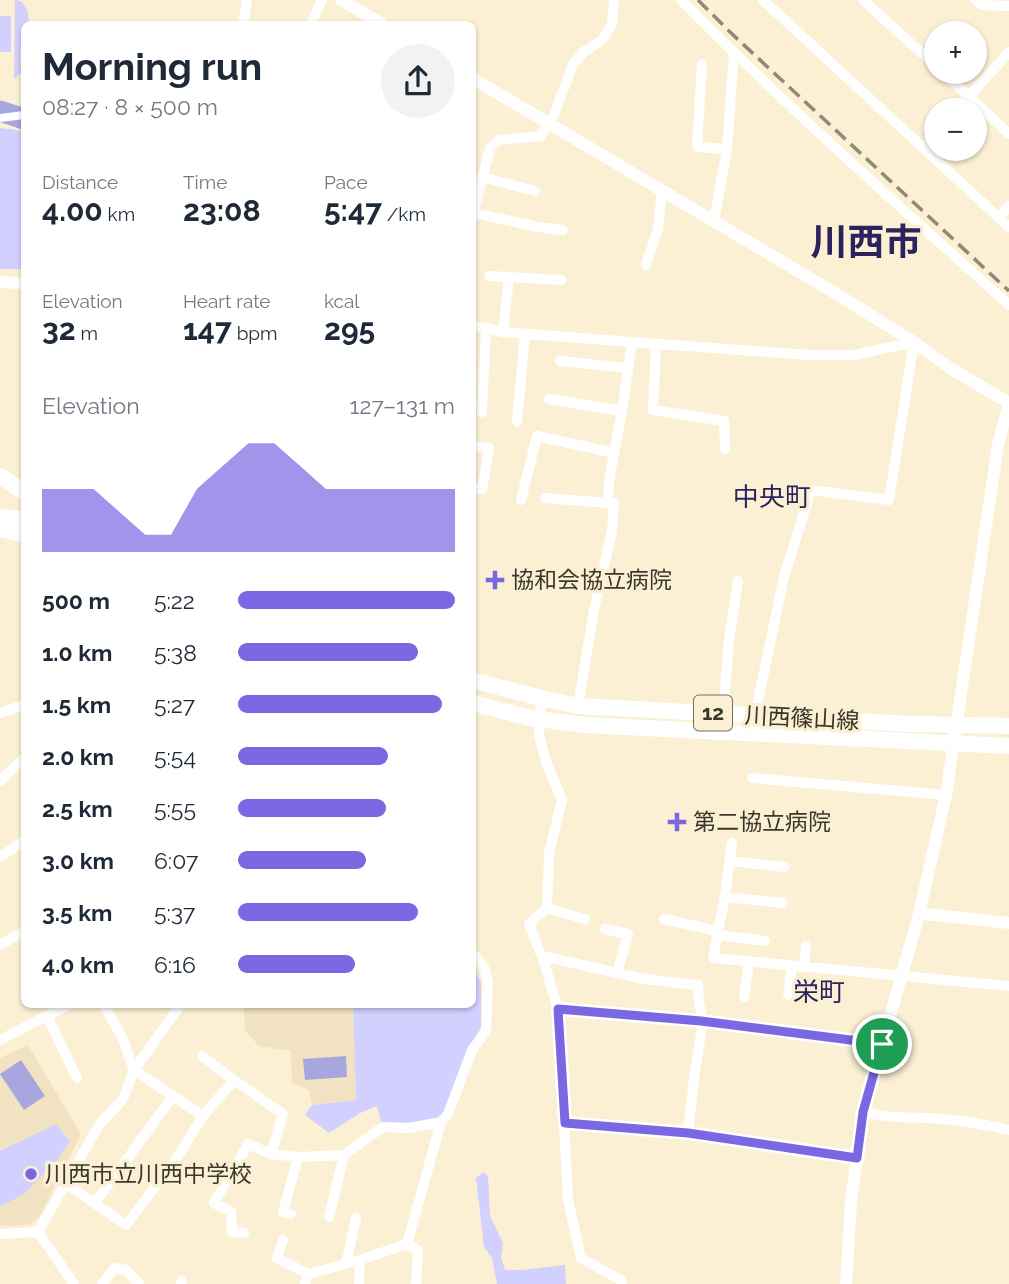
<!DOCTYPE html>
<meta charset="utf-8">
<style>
:root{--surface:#fff;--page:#f2f2f3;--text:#1f2937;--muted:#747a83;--accent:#7a68e3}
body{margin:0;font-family:Raleway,"Noto Sans JP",sans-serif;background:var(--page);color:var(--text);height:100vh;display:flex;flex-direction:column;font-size:26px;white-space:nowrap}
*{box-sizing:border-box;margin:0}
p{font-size:23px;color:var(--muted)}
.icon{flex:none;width:38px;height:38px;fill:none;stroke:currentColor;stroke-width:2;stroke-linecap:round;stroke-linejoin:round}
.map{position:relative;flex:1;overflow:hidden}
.details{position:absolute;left:21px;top:21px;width:455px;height:987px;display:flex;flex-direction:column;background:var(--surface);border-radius:10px;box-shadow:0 2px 5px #0004}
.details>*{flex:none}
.fabs{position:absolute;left:924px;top:21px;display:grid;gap:14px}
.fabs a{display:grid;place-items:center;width:63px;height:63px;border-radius:50%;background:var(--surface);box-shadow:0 2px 5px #0004;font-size:35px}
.pin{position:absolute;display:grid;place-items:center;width:60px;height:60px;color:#fff;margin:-30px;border:4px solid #fff;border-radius:50%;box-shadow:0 2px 7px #0007}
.round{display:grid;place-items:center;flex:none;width:74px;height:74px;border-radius:37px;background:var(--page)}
.head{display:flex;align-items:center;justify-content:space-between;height:119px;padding:0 21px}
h1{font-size:38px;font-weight:700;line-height:52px}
.figures{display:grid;grid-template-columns:repeat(3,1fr);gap:10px;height:119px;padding:7px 21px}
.figures div{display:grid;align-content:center}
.figures b{font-size:30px;font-weight:700}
.figures small{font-size:19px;font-weight:400}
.figures p{font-size:19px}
.chart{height:196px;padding:14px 21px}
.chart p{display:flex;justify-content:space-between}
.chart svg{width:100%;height:126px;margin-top:7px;fill:var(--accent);opacity:.7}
ul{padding:0 21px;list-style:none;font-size:23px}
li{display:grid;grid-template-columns:112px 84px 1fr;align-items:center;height:52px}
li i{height:18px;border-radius:9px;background:var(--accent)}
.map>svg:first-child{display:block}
</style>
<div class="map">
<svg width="1009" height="1284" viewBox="0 0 1009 1284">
<rect width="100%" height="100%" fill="#fbf0d4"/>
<!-- built -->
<path fill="#f1e3c1" d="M244,1005H353L356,1100L312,1105L309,1090L292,1083L291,1051L259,1046L245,1030Z
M28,1045L81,1134L41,1214L30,1225L0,1226V1058Z"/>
<!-- green -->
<path fill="#d1d0fe" d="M15,0C27,0 29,15 29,24H24V37L20,52L21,73L14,79Z
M0,16H11V52H0Z
M0,128L24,131V269H0Z
M473,968L481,982V1027L466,1054L447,1111L437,1120L382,1125L377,1106L360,1113L329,1133L305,1115L312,1105L356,1100L353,1005L472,1004Z
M56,1124L70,1141L57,1160L23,1195L0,1206V1151Z
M483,1172L488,1176L490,1216L503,1243L501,1257L505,1270H522L565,1265L566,1284H497L492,1258L484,1247L476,1178Z"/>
<!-- water -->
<path fill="#a8a6df" d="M346,1056L347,1077L305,1080L303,1059Z
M21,1060L45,1096L24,1110L0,1074Z"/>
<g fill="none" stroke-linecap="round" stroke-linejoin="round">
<!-- river -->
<path stroke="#a8a6df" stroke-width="21" d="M0,111L24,119"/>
<!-- pedestrian -->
<path stroke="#fff" stroke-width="8" d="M0,118L24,115"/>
<!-- minor -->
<path stroke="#fff" stroke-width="10" d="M681,0C786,106 898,205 1009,305
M763,0L1009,227
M863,0L936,66
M976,0L982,5L1009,6
M243,24L247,0
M311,24L322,0
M702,64L697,147L727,149
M943,72L1009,134
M957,110L1009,52
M924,148L936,134
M482,177L535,191
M474,213L538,227L563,230
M999,217L1009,206
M472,219L490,148L499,140L541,136L554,115L573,64L584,52L602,40L612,24L614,0
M714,221L727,149L734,53
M646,265L658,229L662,191
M489,276L562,280
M472,325L503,332L632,342
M503,332L509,277
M656,344L653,410L724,421L725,449
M560,361L628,368
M549,399L622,411
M482,412L486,328
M517,422L525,334
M472,446L489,448L482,489L472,488
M545,498L608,503
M521,500L537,436L614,453
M541,698L539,735L546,762L562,800L549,853L547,908L529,924L544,962L558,1009L568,1200L581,1258L622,1281L621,1284
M578,706L594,610L612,531L614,503H608L609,481L622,411L632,342L808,355H854L914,342L889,500L811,490L784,577L755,715
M0,713L24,705
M723,713L729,640L738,581
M752,778L946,795
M0,781L24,758
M732,843L725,896L713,958L1009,986
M0,857L24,841
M730,861L784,867
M725,897L783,903
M547,908L585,919
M664,919L718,931
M605,929L628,934L617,973
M717,935L765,941
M0,945L24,931
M542,956L644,979L698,985L699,1003L703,1021L694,1078L688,1133
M804,967L806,946
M788,995L792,966
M744,997L749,962
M181,1004L134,1070L203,1116
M558,1009L701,1021L882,1044
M47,1016L77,1078
M0,1040L70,1004
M202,1056L234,1080
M863,1112C885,1118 906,1117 928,1118C955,1119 983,1124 1009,1130
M565,1123L688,1133L857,1158
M65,1183L126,1225L175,1161L203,1116L234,1080L283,1114L271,1154L298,1157L344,1155L383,1127L409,1128L441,1122
M95,1203L173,1096
M291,1214L283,1212L298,1157
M329,1217L344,1155
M38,1232L74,1284
M244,1233L232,1232L231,1212L214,1203L248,1144L271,1154
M0,1234L38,1232L99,1125L123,1099L134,1070L123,1039L106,1009V1004
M283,1240L277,1258L308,1274
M407,1244L418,1250L416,1284
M346,1264L356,1218
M102,1284L115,1268L126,1270L139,1284
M181,1284L182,1281
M305,1284L308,1274L360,1260
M359,1284L360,1260L407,1244L441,1122L448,1114L472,1050L486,1031L488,982L484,967L472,952"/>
<!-- tertiary -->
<path stroke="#fff" stroke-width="12" d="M341,0L382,24
M472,78L830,290L914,342L950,368L1009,403
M0,282L24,283
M919,914L936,915L1009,923
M846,1284L851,1202L863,1112L919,914L946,795L998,445L1009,403"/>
<!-- primary -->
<path stroke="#fff" stroke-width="16" d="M0,476L24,492
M0,517L24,519
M0,529L24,534
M472,680L541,698L578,706L910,724L1009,726
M472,703L530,718L585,725L1009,746"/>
<!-- rail -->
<path stroke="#908976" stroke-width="3.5" stroke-dasharray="14 7" stroke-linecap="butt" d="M698,0L731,33L1009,291"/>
</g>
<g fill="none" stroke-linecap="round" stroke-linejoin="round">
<!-- route casing -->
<g stroke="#fff" stroke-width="14">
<path id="route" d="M558,1009L701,1021L882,1044L863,1112L857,1158L688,1133L565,1123Z"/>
</g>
<!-- route -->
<use href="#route" stroke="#7a68e3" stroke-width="9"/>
</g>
<!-- markers -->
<g fill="#7a68e3" stroke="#fbf0d4" stroke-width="2.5">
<path d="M491.5 569.5h7v7h7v7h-7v7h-7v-7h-7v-7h7z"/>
<path d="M673.5 811.5h7v7h7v7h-7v7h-7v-7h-7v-7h7z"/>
<circle cx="31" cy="1174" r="7"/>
</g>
<g text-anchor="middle" stroke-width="7" stroke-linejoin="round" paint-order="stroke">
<!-- shield labels -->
<rect fill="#fbf0d4" stroke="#756e5e" stroke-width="2" x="694" y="695.5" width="38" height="35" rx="5"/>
<g font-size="21" font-weight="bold" fill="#3b372c">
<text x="713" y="720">12</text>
</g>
<!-- poi labels -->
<g font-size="23" fill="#3b372c" stroke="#fbf0d4" text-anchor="start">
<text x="511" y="588">協和会協立病院</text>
<text x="693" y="830">第二協立病院</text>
<text x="45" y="1182">川西市立川西中学校</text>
</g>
<!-- street labels -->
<g font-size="23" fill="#3b372c" stroke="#fbf0d4">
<text transform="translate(802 718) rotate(3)" y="8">川西篠山線</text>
</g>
<!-- quarter labels -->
<g font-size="26" fill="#2c225d" stroke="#fbf0d4">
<text x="772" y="506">中央町</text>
<text x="819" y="1001">栄町</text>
</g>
<!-- town labels -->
<g font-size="37" font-weight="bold" fill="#2c225d" stroke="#fbf0d4">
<text x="866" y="255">川西市</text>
</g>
</g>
</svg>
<div class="fabs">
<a>+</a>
<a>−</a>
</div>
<div class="pin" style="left:882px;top:1044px;background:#1e9e55"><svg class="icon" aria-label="arrive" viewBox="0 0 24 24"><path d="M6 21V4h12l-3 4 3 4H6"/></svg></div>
<section class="details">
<div class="head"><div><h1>Morning run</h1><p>08:27 · 8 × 500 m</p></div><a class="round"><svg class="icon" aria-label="share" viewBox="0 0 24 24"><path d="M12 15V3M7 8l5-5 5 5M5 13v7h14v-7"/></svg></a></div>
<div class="figures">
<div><p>Distance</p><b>4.00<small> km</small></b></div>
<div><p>Time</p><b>23:08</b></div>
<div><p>Pace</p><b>5:47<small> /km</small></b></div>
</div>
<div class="figures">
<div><p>Elevation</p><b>32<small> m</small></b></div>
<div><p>Heart rate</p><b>147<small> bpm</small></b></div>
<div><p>kcal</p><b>295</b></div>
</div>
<div class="chart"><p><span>Elevation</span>127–131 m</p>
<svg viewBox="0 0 160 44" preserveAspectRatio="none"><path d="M0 44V22L10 22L20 22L30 30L40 38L50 38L60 22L70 14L80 6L90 6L100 14L110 22L120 22L130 22L140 22L150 22L160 22V44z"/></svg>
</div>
<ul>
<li><b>500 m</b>5:22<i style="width:100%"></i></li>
<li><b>1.0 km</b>5:38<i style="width:83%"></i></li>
<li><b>1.5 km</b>5:27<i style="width:94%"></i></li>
<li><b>2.0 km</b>5:54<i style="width:69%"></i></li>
<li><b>2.5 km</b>5:55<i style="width:68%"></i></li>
<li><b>3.0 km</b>6:07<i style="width:59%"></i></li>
<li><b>3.5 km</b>5:37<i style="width:83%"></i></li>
<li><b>4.0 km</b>6:16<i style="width:54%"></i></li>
</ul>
</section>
</div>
